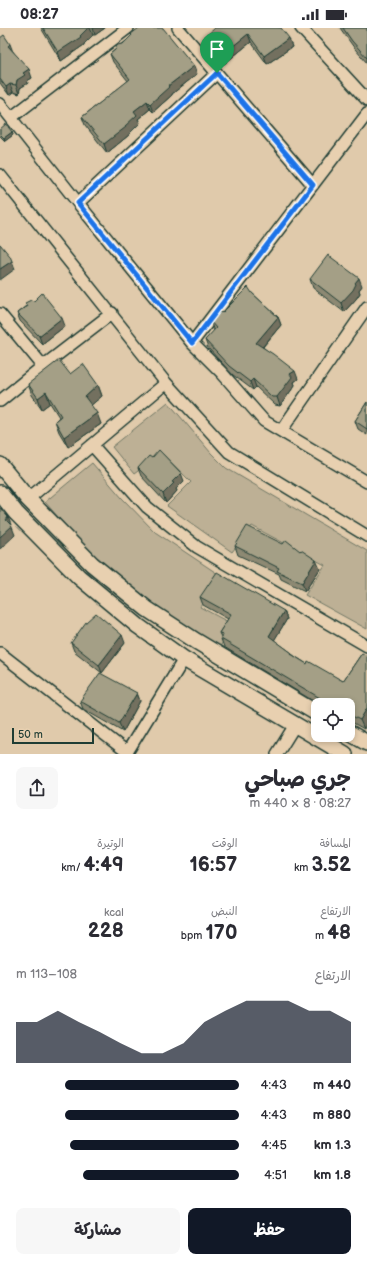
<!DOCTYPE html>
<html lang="ar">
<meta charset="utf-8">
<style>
:root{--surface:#fff;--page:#f7f7f7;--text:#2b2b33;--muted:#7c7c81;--accent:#111827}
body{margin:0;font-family:"Balsamiq Sans","Playpen Sans Arabic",sans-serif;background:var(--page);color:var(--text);direction:rtl;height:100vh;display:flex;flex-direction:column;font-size:15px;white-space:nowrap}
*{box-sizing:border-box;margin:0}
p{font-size:13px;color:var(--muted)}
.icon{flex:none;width:22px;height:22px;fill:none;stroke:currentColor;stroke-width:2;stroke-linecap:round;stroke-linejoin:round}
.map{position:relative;height:726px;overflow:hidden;direction:ltr}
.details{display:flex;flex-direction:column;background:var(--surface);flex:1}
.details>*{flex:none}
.fabs{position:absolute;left:311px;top:670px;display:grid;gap:8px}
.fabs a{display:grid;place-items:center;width:44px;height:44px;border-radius:8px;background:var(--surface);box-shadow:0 2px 6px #0003;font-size:20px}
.scale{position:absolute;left:12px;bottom:10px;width:82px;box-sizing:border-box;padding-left:4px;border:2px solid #1f3d34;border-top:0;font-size:11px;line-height:14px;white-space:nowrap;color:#1f3d34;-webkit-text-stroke:3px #e8d0b0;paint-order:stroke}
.pin{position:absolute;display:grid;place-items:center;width:34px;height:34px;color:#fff;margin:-41px -17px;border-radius:50% 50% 50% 0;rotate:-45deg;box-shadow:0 0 4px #0007}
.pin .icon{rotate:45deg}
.round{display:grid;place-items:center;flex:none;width:42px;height:42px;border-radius:8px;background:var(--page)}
.overview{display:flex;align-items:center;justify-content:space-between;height:68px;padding:0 16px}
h1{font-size:22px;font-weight:700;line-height:30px}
.figures{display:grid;grid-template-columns:repeat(3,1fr);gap:6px;height:68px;padding:4px 16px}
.figures div{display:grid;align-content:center}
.figures b{font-size:20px;font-weight:700}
.figures small{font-size:11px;font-weight:400}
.figures p{font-size:11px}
.chart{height:112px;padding:8px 16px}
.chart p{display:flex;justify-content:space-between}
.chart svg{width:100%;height:72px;margin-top:4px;fill:var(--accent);opacity:.7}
.action{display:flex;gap:8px;margin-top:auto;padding:8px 16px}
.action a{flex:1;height:46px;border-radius:8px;background:var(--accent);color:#fff;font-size:16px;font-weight:700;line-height:46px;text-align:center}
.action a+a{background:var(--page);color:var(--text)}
ul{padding:0 16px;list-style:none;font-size:13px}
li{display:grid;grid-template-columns:64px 48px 1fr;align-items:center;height:30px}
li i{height:10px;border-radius:5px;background:var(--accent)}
.status{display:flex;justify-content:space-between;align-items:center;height:28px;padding:0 20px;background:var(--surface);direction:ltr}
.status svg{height:11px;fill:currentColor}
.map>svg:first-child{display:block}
</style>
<div class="status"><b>08:27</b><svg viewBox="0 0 49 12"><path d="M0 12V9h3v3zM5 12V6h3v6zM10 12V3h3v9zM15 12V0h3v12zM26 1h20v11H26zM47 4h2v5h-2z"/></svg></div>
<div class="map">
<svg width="367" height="726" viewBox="0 0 367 726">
<rect width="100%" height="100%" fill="#e0caab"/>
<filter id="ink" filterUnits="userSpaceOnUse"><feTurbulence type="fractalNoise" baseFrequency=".025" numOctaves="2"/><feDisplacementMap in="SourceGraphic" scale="8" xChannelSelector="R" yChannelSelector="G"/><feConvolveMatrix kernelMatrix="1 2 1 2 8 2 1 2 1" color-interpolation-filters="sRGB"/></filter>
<g filter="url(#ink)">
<!-- green -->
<path fill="#bdb095" stroke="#6e7664" d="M168,374L211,425L226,440L367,523V601L305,567L325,537L252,498L232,524L167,478L191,454L163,426L158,428L134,446L112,419Z
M92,435L122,470L155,504L221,548L200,579L232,596L219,621L130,561L85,520L45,474Z"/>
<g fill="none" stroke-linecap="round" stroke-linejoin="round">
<!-- street casing -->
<g stroke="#1f3d34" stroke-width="14">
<path id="street" d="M178,0L313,157
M301,0L367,72
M0,76L78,175L192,315L221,344L264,393L367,454
M12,89L128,0
M0,147L166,355L229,424L367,508
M78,175L217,45
M0,286L43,338
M192,315L367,86
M0,373L43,338L112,285
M281,403L367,279
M92,417L147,479L197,519L367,618
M28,471L166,355
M0,625L127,724
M126,726L184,631
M277,726L295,697"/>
</g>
<!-- secondary casing -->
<g stroke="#1f3d34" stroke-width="18">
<path id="secondary" d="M0,437L28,471L92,536L147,581L196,613L318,686
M0,465L16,485L79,549L138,598L184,631L345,726
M348,704L367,715"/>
</g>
<!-- street -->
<use href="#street" stroke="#e8d0b0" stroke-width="11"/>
<!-- secondary -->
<use href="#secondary" stroke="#e8d0b0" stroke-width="15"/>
</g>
<!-- wall -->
<path fill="#8d8973" stroke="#1f3d34" d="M41,0H105L95,7H93L84,16V17L61,33Z
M281,0L292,19L267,36L251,14L224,36L208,17L205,9Z
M340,0H367V35L355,21Z
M131,6L197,46L172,66V67L153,84L150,81L138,91L140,95L129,106V107L107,125L85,97L82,89L128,53L113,34L110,26L132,8Z
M0,10L12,22L32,50L27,53L28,55L20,60L19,66L13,64L9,67L0,55Z
M0,101L12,104L13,107L5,113L0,108Z
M310,251L362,258L359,262L360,265L356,271L344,284L313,260Z
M252,265L278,289L281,297L263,319L298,351L294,354L295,357L280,378L275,377L256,359L253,362L233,347L208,320L205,312L214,303L213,301L210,293Z
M26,278L65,298L42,316L20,293L17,285Z
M70,346L98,357L102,368L91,377L101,396L68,419L59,404L55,393L59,389L50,375L42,381L32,367L28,356Z
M367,374V407L358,401L355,393Z
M138,440L184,453L176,461L177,463L166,475L141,448Z
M235,518L320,541L305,563L281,551L279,546L238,527Z
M200,569L284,583L287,591L274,612L292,625L293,627L307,636L343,653L362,625L364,701L348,692V677H320L224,619L221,611V609L219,605L228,591L203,577Z
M71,615H125L102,645L74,623Z
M137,665L140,673L123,704L83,681L80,673Z"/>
<!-- shaded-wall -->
<path fill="#736f5e" stroke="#1f3d34" d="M88,0H90L93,7L84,16V17L61,33L58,24L80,8Z
M93,0H105L95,7Z
M248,6L251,14L224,36L221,28Z
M289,10L292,19L267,36L264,28Z
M10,16L13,24L8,18Z
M194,38L197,46L172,66V67L153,84L150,76L168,58Z
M29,41L32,50L27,53L28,55L20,60L19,66L16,57L17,52L23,45Z
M10,56L13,64L9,67L6,59Z
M147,73L150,81L138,91L140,95L129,106V107L107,125L104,116L125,98L134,83Z
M12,104L13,107L5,113L4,110Z
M12,233L15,241L0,252V241Z
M359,250L362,258L359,262L360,265L356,271L344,284L341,275L355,255Z
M278,289L281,297L259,323L256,315Z
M62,290L65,298L42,316L39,308Z
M295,343L298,351L294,354L295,357L280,378L277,369L290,346Z
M253,351L256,359L253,362L250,354Z
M98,357L102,368L89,379L85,369Z
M46,364L50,375L42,381L38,370Z
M97,385L101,396L68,419L64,409Z
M181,445L184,453L176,461L177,463L166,475L163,466L172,454Z
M8,489L15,507L0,521V509Z
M316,532L320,541L305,563L302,555Z
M284,583L287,591L272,616L269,608Z
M122,607L125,615L102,645L99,637Z
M137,665L140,673L123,704L119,695Z
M367,680V694L364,701L360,692Z"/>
<!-- building -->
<path fill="#a49f86" stroke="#1f3d34" d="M43,0H88L80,8L81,9L58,24Z
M139,0H163L194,38L168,58L169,59L150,76L147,73L134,83L137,87L125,98L126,99L104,116L82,89L130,51L110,26L115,22L117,17L123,16L132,7L131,6Z
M215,0H281L289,10L264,28L248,6L221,28L205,9Z
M343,0H367V30L352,13Z
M4,7L10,16L8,18L29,41L23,45L25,47L17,52L16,57L10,56L6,59L0,51V10Z
M6,96L12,104L4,110L0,106V101Z
M0,216L10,228L12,233L0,241Z
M328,227L359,250L355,255L356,256L353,262L341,275L310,251Z
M248,259L252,265L278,289L256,315L273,326L295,343L290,346L292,349L277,369H272L253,351L250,354L229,338L205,312L216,300L210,293L221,284L222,285Z
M42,265L62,290L39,308L17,285L27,278L25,275L31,272L34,273Z
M59,332L70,346L83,336L98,357L85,369L97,385L64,409L55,393L61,388L46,364L38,370L28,356Z
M367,374V401L355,393Z
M159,422L181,445L172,454L174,455L163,466L138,440L149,428L152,430Z
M0,480L8,489L6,492L12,498L0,509Z
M247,498L283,516L286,512L300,523L301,522L316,532L302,555L277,543L279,540L235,518Z
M217,544L284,583L269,608L292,625L291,626L307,636L308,633L343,653L362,625L367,628V680L360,692L348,686V677H332L325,673L324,674L320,670L221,611L223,606L219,605L231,586L200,569Z
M96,585L122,607L99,637L71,615L86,594Z
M100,645L137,665L119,695L80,673Z"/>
</g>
<g fill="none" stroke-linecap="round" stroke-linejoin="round" filter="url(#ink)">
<!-- route casing -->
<g stroke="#fff" stroke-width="8">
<path id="route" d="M217,45L313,157L192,315L78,175Z"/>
</g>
<!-- route -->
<use href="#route" stroke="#1a73e8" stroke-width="5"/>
</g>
</svg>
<div class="fabs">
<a><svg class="icon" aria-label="locate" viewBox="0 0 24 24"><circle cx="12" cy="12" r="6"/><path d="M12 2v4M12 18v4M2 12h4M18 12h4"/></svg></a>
</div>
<div class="scale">50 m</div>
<div class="pin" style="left:217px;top:45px;background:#1e9e55"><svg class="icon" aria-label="arrive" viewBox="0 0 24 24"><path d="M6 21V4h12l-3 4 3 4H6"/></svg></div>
</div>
<section class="details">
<div class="overview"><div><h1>جري صباحي</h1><p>08:27 · 8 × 440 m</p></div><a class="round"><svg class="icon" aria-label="share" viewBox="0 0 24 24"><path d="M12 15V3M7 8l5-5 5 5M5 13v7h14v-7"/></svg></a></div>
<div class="figures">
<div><p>المسافة</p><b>3.52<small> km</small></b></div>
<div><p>الوقت</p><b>16:57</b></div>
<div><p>الوتيرة</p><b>4:49<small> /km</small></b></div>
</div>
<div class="figures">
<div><p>الارتفاع</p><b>48<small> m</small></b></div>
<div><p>النبض</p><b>170<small> bpm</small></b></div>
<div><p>kcal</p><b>228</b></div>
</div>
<div class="chart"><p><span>الارتفاع</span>108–113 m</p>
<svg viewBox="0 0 160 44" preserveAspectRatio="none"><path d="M0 44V19L10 19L20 12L30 19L40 25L50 32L60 38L70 38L80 32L90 19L100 12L110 6L120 6L130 6L140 12L150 12L160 19V44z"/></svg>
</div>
<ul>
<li><b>440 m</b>4:43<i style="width:78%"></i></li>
<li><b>880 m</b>4:43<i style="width:78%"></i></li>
<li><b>1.3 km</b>4:45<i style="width:76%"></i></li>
<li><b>1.8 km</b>4:51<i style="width:70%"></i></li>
</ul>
<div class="action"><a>حفظ</a><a>مشاركة</a></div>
</section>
